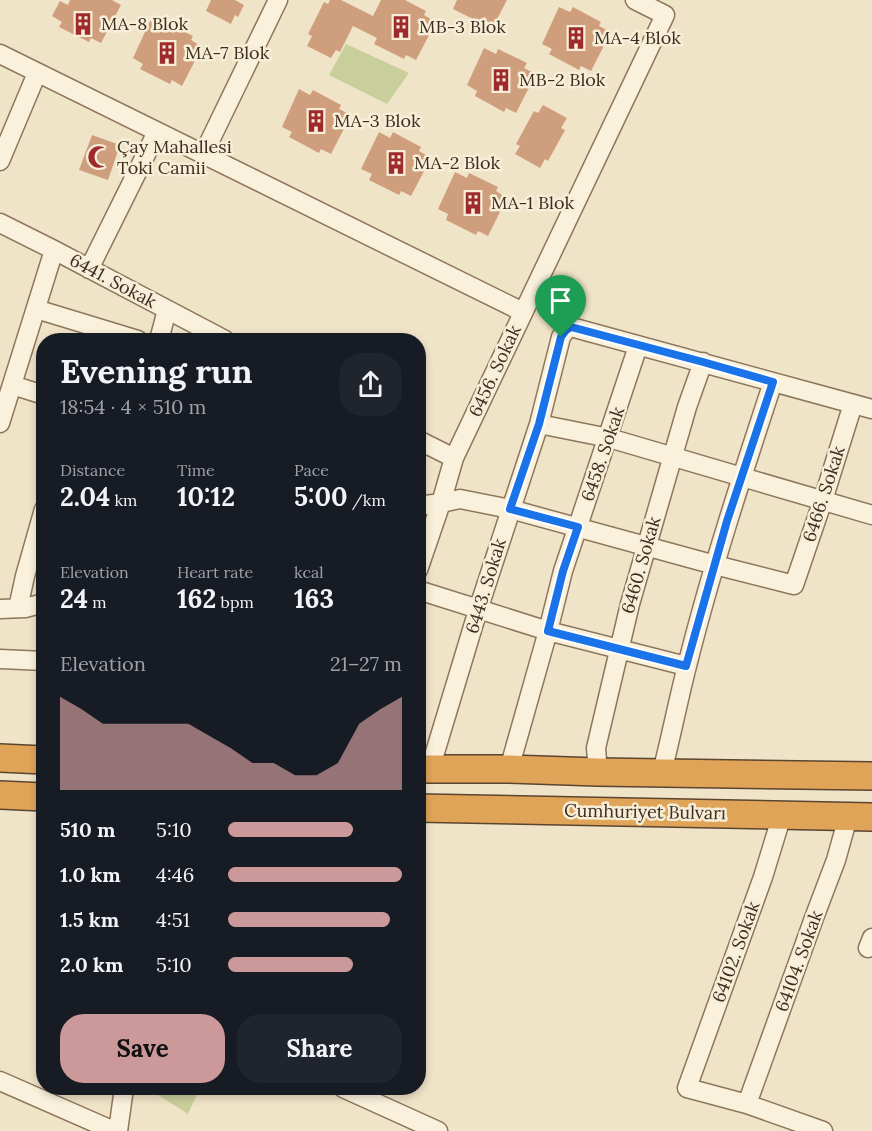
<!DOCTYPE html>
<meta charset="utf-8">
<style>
:root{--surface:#171b24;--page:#20242c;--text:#f1f3f6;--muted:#9ea1a6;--accent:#cc999b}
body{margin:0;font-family:Lora,serif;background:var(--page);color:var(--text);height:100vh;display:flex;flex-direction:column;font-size:22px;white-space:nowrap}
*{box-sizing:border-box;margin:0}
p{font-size:20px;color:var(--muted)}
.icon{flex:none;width:33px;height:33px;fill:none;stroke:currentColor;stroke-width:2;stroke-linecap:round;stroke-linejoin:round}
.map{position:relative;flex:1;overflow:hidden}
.sheet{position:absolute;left:36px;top:333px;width:390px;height:762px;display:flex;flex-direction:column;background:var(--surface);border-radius:24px;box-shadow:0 3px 9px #0003}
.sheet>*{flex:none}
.pin{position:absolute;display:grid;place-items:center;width:51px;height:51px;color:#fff;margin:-62px -26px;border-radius:50% 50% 50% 0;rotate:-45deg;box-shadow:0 0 6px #0007}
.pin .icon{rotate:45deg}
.round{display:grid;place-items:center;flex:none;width:63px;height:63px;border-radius:24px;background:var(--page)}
.overview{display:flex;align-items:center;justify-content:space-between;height:102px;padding:0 24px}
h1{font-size:33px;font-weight:700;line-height:45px}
.metrics{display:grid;grid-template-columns:repeat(3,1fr);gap:9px;height:102px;padding:6px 24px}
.metrics div{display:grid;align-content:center}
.metrics b{font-size:26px;font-weight:700}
.metrics small{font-size:16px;font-weight:400}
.metrics p{font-size:16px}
.chart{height:168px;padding:12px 24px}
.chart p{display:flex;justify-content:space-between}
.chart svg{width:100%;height:108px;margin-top:6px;fill:var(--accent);opacity:.7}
.button{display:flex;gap:12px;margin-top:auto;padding:12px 24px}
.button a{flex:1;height:69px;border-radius:24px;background:var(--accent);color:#111;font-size:24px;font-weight:700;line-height:69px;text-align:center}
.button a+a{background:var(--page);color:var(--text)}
ul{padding:0 24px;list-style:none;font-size:20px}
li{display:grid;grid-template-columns:96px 72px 1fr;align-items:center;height:45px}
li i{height:15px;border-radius:8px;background:var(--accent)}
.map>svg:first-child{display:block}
</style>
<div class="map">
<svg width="872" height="1131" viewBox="0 0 872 1131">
<rect width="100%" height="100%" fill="#f0e4c8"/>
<!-- green -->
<path fill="#c9cf9b" d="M346,44L409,73L387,104L329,75Z
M147,1088H200L188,1114Z"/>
<!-- building -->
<path fill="#cf9f7d" d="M70,0H112L121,5L101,43L91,38L89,42L59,27L62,22L52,16L60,1L68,5Z
M211,0H235L244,5L238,17L235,15L231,24L206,11Z
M330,0H341L373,16L381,0H405L426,11L424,15L436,22L416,60L406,55L404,59L374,44L377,38L353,26L340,52L336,50L331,58L307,46L312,36L308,34L324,2L328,4Z
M457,0H507L494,25L485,20L483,24L453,9Z
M559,7L570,12L573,7L601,22L599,26L611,32L591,71L581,66L579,70L549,54L552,49L542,44Z
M150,21L161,27L164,22L193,36L191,40L202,47L182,86L172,80L170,84L140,69L143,64L133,58Z
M484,48L496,54L498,49L527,63L524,68L536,74L516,113L506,108L504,112L475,96L477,91L467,85Z
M299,89L310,95L313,90L341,105L339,109L351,115L331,154L321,149L319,153L289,137L292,132L282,127Z
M543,105L567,118L561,128L565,130L548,161L545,159L540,168L515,154L520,146L516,144L534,111L538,113Z
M379,132L390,138L393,132L421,147L419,151L431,158L411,196L401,191L399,195L369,180L372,174L361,169Z
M92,135L120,145L108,180L79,170Z
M455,172L467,178L469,173L498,187L496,191L507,198L488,236L478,231L476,235L446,220L448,214L438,209Z"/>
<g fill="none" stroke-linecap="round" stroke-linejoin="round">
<!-- minor casing -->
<g stroke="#8d765c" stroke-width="21">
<path id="minor" d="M0,54L523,312
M203,155L278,0
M0,161L37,73
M0,223L54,250L225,340
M89,269L157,132
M36,309L138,340
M159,340L167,310
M12,385L44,395
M0,423L54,250
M539,424L609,438L872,515
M418,440L454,458
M418,506L441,503L460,499L510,509L715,565L794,585L823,500L853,404
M418,570L441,503L454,458L665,15L635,0
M418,590L548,631L686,666
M18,608L25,576L44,509
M0,609L25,608L44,603
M0,659L44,661
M430,769L478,610L539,424L561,337L566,330L571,327L872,409
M509,769L548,631L563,571L638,346
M598,772L596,748L630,604L687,407L703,362
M662,772C671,737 678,701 687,666C711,570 742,476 773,382
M782,815L763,877L687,1088L747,1104L823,1131
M868,948L872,938
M0,1081L114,1131
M343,1088L438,1131
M747,1104L814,918L836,860L848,817
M118,1131L124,1088"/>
</g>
<!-- highway casing -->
<g stroke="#5b4430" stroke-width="30">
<path id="highway" d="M0,758L44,760
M418,769H509L598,772L872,776
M0,795L44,797
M418,808L872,817"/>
</g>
<!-- minor -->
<use href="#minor" stroke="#faf1dc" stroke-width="18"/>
<!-- highway -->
<use href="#highway" stroke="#e0a458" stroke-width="27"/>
</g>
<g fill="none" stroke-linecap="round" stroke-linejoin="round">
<!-- route casing -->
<g stroke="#fff" stroke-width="12">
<path id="route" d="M571,327L703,362L773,382L727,521L686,666L548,631L563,571L578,527L510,509L539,424L561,337L566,330Z"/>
</g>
<!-- route -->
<use href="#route" stroke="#1a73e8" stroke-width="8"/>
</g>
<!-- icons -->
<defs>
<g id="building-bare" transform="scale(1.8)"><path d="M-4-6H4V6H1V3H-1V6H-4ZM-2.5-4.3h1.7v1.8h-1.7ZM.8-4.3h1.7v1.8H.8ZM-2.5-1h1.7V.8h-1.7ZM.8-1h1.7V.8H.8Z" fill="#9e2a2b" stroke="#f7eed8" stroke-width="2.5" paint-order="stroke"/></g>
<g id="mosque-bare" transform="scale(1.8)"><path d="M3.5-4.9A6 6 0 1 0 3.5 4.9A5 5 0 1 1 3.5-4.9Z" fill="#9e2a2b" stroke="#f7eed8" stroke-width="2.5" paint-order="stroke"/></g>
</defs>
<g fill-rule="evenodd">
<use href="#building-bare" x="83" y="24"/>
<use href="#building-bare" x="401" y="27"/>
<use href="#building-bare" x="576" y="38"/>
<use href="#building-bare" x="167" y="53"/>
<use href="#building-bare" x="501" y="80"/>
<use href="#building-bare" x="316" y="121"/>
<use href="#mosque-bare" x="99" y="157"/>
<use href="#building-bare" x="396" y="163"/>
<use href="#building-bare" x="473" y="203"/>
</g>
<g text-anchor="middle" stroke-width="5" stroke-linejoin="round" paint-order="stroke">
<!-- poi labels -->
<g font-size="18" fill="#3d2e20" stroke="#f7eed8" text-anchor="start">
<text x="101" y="30">MA-8 Blok</text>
<text x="419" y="33">MB-3 Blok</text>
<text x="594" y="44">MA-4 Blok</text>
<text x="185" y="59">MA-7 Blok</text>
<text x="519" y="86">MB-2 Blok</text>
<text x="334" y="127">MA-3 Blok</text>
<text x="117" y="153">Çay Mahallesi<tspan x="117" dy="21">Toki Camii</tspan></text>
<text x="414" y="169">MA-2 Blok</text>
<text x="491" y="209">MA-1 Blok</text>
</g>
<!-- street labels -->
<g font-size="18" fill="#3d2e20" stroke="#f7eed8">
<text transform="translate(113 281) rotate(28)" y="6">6441. Sokak</text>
<text transform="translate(495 371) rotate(-65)" y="6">6456. Sokak</text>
<text transform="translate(603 454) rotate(-71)" y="6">6458. Sokak</text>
<text transform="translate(824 494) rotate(-72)" y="6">6466. Sokak</text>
<text transform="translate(641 565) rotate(-74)" y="6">6460. Sokak</text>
<text transform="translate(486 586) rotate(-73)" y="6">6443. Sokak</text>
<text transform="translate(645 812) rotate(1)" y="6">Cumhuriyet Bulvarı</text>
<text transform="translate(736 952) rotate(-70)" y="6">64102. Sokak</text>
<text transform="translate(799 961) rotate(-70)" y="6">64104. Sokak</text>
</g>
</g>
</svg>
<div class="pin" style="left:561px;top:337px;background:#1e9e55"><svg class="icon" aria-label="arrive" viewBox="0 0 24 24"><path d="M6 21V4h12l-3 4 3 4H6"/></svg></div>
<section class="sheet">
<div class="overview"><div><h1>Evening run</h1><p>18:54 · 4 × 510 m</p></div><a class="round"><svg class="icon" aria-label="share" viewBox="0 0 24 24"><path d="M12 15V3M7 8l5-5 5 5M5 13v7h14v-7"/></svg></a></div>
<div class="metrics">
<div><p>Distance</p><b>2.04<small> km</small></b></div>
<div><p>Time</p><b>10:12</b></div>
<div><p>Pace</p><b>5:00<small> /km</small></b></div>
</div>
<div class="metrics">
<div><p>Elevation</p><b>24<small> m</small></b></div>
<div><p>Heart rate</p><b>162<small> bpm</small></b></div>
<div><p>kcal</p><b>163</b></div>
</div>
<div class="chart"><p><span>Elevation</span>21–27 m</p>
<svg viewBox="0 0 160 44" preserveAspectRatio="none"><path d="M0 44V6L10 11L20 17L30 17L40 17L50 17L60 17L70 22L80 27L90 33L100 33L110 38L120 38L130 33L140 17L150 11L160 6V44z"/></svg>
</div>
<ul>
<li><b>510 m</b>5:10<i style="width:72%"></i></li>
<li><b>1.0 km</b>4:46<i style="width:100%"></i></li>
<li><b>1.5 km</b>4:51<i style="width:93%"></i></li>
<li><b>2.0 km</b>5:10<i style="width:72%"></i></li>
</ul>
<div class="button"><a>Save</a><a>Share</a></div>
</section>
</div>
